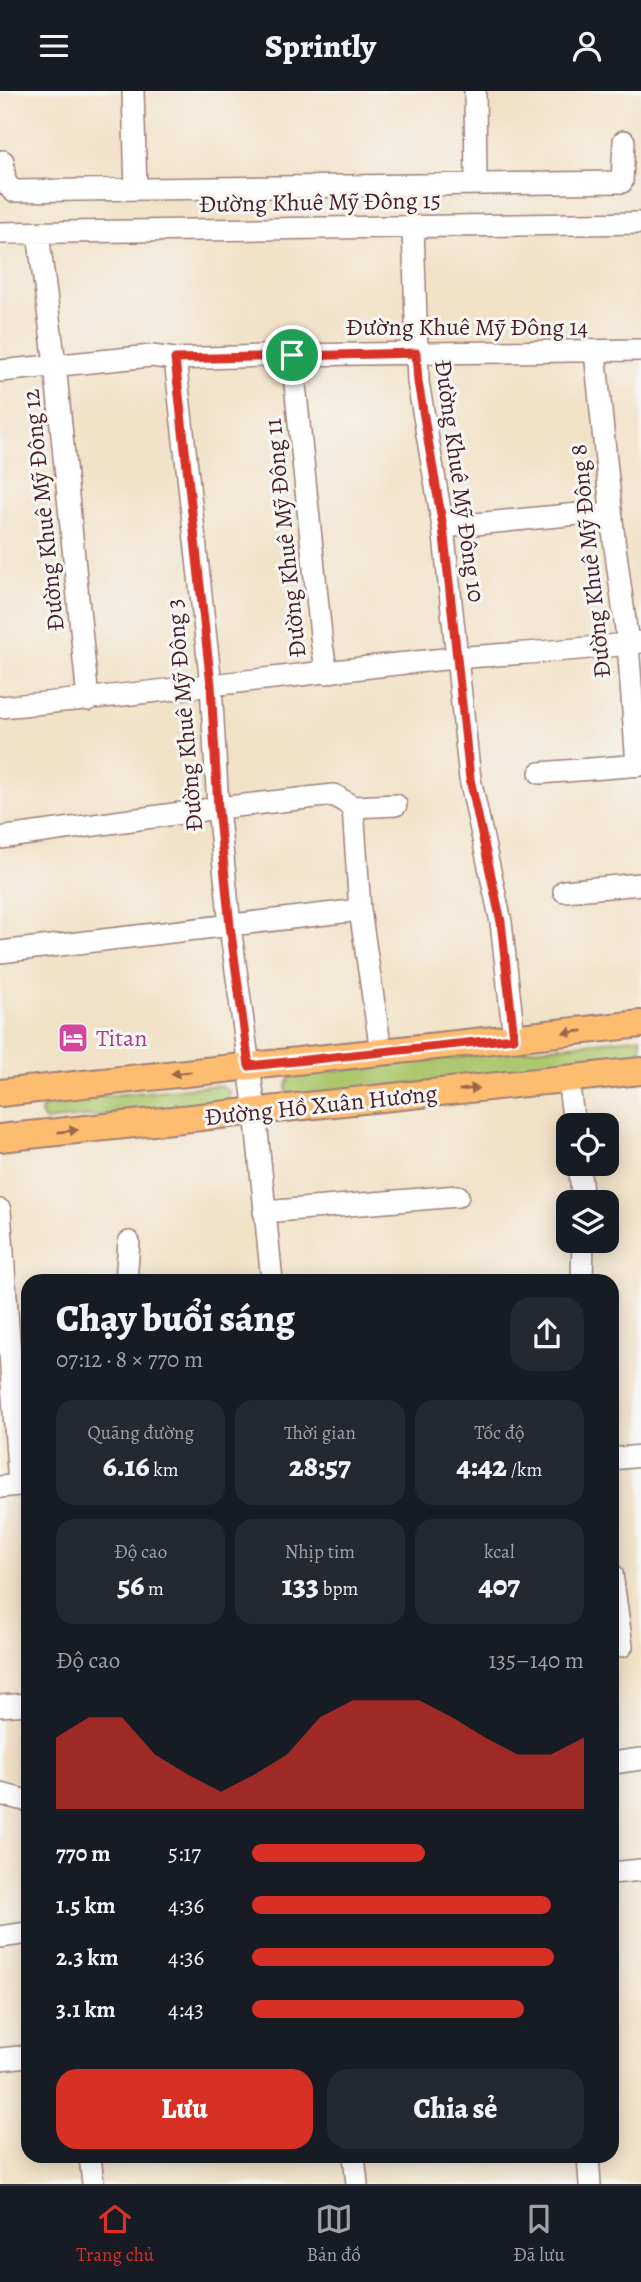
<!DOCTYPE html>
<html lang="vi">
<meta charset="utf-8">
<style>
:root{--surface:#171b24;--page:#242831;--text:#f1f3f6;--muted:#9ea1a6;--line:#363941;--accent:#d93025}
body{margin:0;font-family:Alegreya,serif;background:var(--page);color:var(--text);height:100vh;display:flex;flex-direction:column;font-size:26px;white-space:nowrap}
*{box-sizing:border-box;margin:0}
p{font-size:23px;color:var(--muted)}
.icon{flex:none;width:38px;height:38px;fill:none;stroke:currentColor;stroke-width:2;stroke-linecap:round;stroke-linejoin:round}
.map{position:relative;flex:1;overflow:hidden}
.details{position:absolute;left:21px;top:1183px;width:598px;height:889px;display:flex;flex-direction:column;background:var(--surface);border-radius:21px;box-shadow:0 4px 18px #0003}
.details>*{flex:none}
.tools{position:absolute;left:556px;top:1022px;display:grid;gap:14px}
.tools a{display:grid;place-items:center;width:63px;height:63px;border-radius:14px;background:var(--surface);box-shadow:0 4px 18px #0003;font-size:35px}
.pin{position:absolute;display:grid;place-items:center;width:60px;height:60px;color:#fff;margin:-30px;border:4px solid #fff;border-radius:50%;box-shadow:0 2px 7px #0007}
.round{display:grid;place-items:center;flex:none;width:74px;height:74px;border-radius:21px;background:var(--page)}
.overview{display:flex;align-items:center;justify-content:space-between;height:119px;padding:0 35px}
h1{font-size:38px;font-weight:800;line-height:52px}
.metrics{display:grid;grid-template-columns:repeat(3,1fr);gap:10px;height:119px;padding:7px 35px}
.metrics div{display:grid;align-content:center;border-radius:18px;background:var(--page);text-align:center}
.metrics b{font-size:30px;font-weight:800}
.metrics small{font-size:19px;font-weight:400}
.metrics p{font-size:19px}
.chart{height:196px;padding:14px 35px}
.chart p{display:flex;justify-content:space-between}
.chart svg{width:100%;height:126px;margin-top:7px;fill:var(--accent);opacity:.7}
.primary-button{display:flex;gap:14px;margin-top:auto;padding:14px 35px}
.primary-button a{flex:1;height:80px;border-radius:21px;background:var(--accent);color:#fff;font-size:28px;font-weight:800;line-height:80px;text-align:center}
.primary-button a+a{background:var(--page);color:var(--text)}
ul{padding:0 35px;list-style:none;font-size:23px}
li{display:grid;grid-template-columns:112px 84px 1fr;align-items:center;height:52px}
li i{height:18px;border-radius:9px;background:var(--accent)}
header{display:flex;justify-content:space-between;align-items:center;height:91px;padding:0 35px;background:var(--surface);font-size:32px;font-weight:800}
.menu{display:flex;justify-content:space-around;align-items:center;height:98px;border-top:2px solid var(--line);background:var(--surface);font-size:19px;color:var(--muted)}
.menu a{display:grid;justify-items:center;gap:4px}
.menu .active{color:var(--accent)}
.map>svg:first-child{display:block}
</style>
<header><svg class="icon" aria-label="menu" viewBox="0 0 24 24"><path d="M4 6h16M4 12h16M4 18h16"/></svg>Sprintly<svg class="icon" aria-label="person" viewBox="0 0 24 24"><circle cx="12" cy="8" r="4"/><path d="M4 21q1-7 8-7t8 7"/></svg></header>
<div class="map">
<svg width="641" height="2093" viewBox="0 0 641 2093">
<rect width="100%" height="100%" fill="#f6f6f2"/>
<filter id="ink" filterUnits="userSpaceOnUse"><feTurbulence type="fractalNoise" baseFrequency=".0143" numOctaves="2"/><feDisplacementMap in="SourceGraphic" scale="14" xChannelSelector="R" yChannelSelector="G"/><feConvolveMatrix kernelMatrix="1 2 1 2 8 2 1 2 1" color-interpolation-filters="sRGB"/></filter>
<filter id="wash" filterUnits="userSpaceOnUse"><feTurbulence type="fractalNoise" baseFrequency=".00686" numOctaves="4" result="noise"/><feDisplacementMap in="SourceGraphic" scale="28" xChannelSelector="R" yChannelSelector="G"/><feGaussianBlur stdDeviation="1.57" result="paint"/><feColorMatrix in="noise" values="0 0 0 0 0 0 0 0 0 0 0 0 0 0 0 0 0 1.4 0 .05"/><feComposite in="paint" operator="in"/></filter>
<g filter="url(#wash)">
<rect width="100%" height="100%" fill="#f1e2c7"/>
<!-- green -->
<path fill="#acc76d" stroke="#7b734c" stroke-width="2" d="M641,946V969L291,1006L286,998L289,988L296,984Z
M220,994L229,1000V1006L226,1012L45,1030L41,1023L44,1013L51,1010Z"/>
</g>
<g filter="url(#ink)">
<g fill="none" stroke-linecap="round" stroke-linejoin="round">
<!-- minor casing -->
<g stroke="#9e8079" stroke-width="24">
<path id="minor" d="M133,0L136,98
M475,0L476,93
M3,70L5,91L13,100L622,91L624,50
M413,136L418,291L443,436L470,688L501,831L514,947
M0,142L641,132
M38,142L55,273L88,609
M595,261L614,448L628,553L637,674
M292,264L322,554L327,582
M175,268L211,594L218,717L230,835L255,1020L272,1190
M0,280L151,265L175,268L292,264L641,259
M443,436L579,423L612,425
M0,616C152,603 303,582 455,567C517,562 580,560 641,551
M540,682L641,674
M353,716L396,714
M0,747L218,717L334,704L353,716L360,819L381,960
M564,800L641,793
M0,861L360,819
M568,988L574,1034
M579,1073L583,1111
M0,1119L19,1393
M264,1121L458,1105
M126,1190L129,1151
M582,1190L583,1150
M612,1368L641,1365
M0,1396L28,1393
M612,1483L622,1555
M0,1615L28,1613
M612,1672L641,1668
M0,1703L28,1710
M612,1782L641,1779
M0,1846L28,1842
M0,1968L28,1965
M90,2065L93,2093
M354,2065L357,2093
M588,2065L590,2093"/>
</g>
<!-- major casing -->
<g stroke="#9e8079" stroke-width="30">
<path id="major" d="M0,1002L641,933
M0,1047L641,980"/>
</g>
<!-- minor -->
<use href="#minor" stroke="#fff" stroke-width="21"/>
<!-- major -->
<use href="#major" stroke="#febc70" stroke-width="26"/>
</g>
<!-- one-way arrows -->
<defs><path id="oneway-solid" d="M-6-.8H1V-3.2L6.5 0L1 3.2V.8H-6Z" transform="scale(1.75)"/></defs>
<g fill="#9b664a">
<use href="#oneway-solid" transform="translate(573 941) rotate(174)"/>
<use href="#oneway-solid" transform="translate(181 982) rotate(174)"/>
<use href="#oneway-solid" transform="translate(469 998) rotate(-6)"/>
<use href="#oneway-solid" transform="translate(68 1040) rotate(-6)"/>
</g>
</g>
<g fill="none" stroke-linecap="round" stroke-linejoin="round" filter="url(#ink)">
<!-- route casing -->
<g stroke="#fff" stroke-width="14">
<path id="route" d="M416,262L418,291L443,436L470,688L501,831L514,947L249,975L230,835L218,717L211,594L175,268Z"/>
</g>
<!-- route -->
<use href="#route" stroke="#d93025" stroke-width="9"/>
</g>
<!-- icons -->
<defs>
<g id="hotel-square" transform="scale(1.575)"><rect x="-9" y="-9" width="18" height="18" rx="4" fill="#d1479c" stroke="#f6f6f2"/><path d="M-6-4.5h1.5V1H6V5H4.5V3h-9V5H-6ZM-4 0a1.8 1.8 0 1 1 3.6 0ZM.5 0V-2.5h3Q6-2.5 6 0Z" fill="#fff"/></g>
</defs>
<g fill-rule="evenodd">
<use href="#hotel-square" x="73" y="947"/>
</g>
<g text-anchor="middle" stroke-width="6" stroke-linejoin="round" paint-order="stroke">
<!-- street labels -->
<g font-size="24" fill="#4a1f2b" stroke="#f6f6f2">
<text transform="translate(320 111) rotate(-1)" y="8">Đường Khuê Mỹ Đông 15</text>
<text x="467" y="244">Đường Khuê Mỹ Đông 14</text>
<text transform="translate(460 390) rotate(82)" y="8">Đường Khuê Mỹ Đông 10</text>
<text transform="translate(43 419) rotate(-96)" y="8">Đường Khuê Mỹ Đông 12</text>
<text transform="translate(285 447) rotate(-96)" y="8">Đường Khuê Mỹ Đông 11</text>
<text transform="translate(590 470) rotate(-96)" y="8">Đường Khuê Mỹ Đông 8</text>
<text transform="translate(184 624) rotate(-95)" y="8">Đường Khuê Mỹ Đông 3</text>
<text transform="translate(321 1014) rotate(-6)" y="8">Đường Hồ Xuân Hương</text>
</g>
<!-- hotel labels -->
<g font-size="24" fill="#b23c85" stroke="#f6f6f2" text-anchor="start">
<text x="96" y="955">Titan</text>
</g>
</g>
</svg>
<div class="tools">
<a><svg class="icon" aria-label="locate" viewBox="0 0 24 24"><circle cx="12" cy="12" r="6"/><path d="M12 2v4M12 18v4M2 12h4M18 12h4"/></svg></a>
<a><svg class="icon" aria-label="layers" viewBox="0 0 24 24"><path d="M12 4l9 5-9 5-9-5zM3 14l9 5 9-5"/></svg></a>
</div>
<div class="pin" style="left:292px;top:264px;background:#1e9e55"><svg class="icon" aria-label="arrive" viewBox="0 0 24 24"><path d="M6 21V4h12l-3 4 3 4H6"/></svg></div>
<section class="details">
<div class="overview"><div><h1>Chạy buổi sáng</h1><p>07:12 · 8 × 770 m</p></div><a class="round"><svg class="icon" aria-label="share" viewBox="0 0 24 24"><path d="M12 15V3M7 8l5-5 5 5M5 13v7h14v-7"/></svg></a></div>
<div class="metrics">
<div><p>Quãng đường</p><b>6.16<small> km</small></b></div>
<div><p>Thời gian</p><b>28:57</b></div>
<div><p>Tốc độ</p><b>4:42<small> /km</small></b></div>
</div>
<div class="metrics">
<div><p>Độ cao</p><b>56<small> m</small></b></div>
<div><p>Nhịp tim</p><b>133<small> bpm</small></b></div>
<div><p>kcal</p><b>407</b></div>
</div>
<div class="chart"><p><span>Độ cao</span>135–140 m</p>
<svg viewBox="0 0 160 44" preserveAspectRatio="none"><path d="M0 44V19L10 12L20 12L30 25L40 32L50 38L60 32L70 25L80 12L90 6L100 6L110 6L120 12L130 19L140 25L150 25L160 19V44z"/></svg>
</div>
<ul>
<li><b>770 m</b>5:17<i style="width:52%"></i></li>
<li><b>1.5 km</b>4:36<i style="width:90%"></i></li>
<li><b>2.3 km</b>4:36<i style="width:91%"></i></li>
<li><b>3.1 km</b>4:43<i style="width:82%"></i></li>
</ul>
<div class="primary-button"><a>Lưu</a><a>Chia sẻ</a></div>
</section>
</div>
<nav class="menu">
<a class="active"><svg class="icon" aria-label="home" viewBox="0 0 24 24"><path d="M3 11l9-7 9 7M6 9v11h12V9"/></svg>Trang chủ</a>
<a><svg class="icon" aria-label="map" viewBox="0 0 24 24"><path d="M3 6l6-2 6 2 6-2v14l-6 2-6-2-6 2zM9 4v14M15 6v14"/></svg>Bản đồ</a>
<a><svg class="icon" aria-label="saved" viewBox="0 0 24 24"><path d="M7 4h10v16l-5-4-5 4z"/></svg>Đã lưu</a>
</nav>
